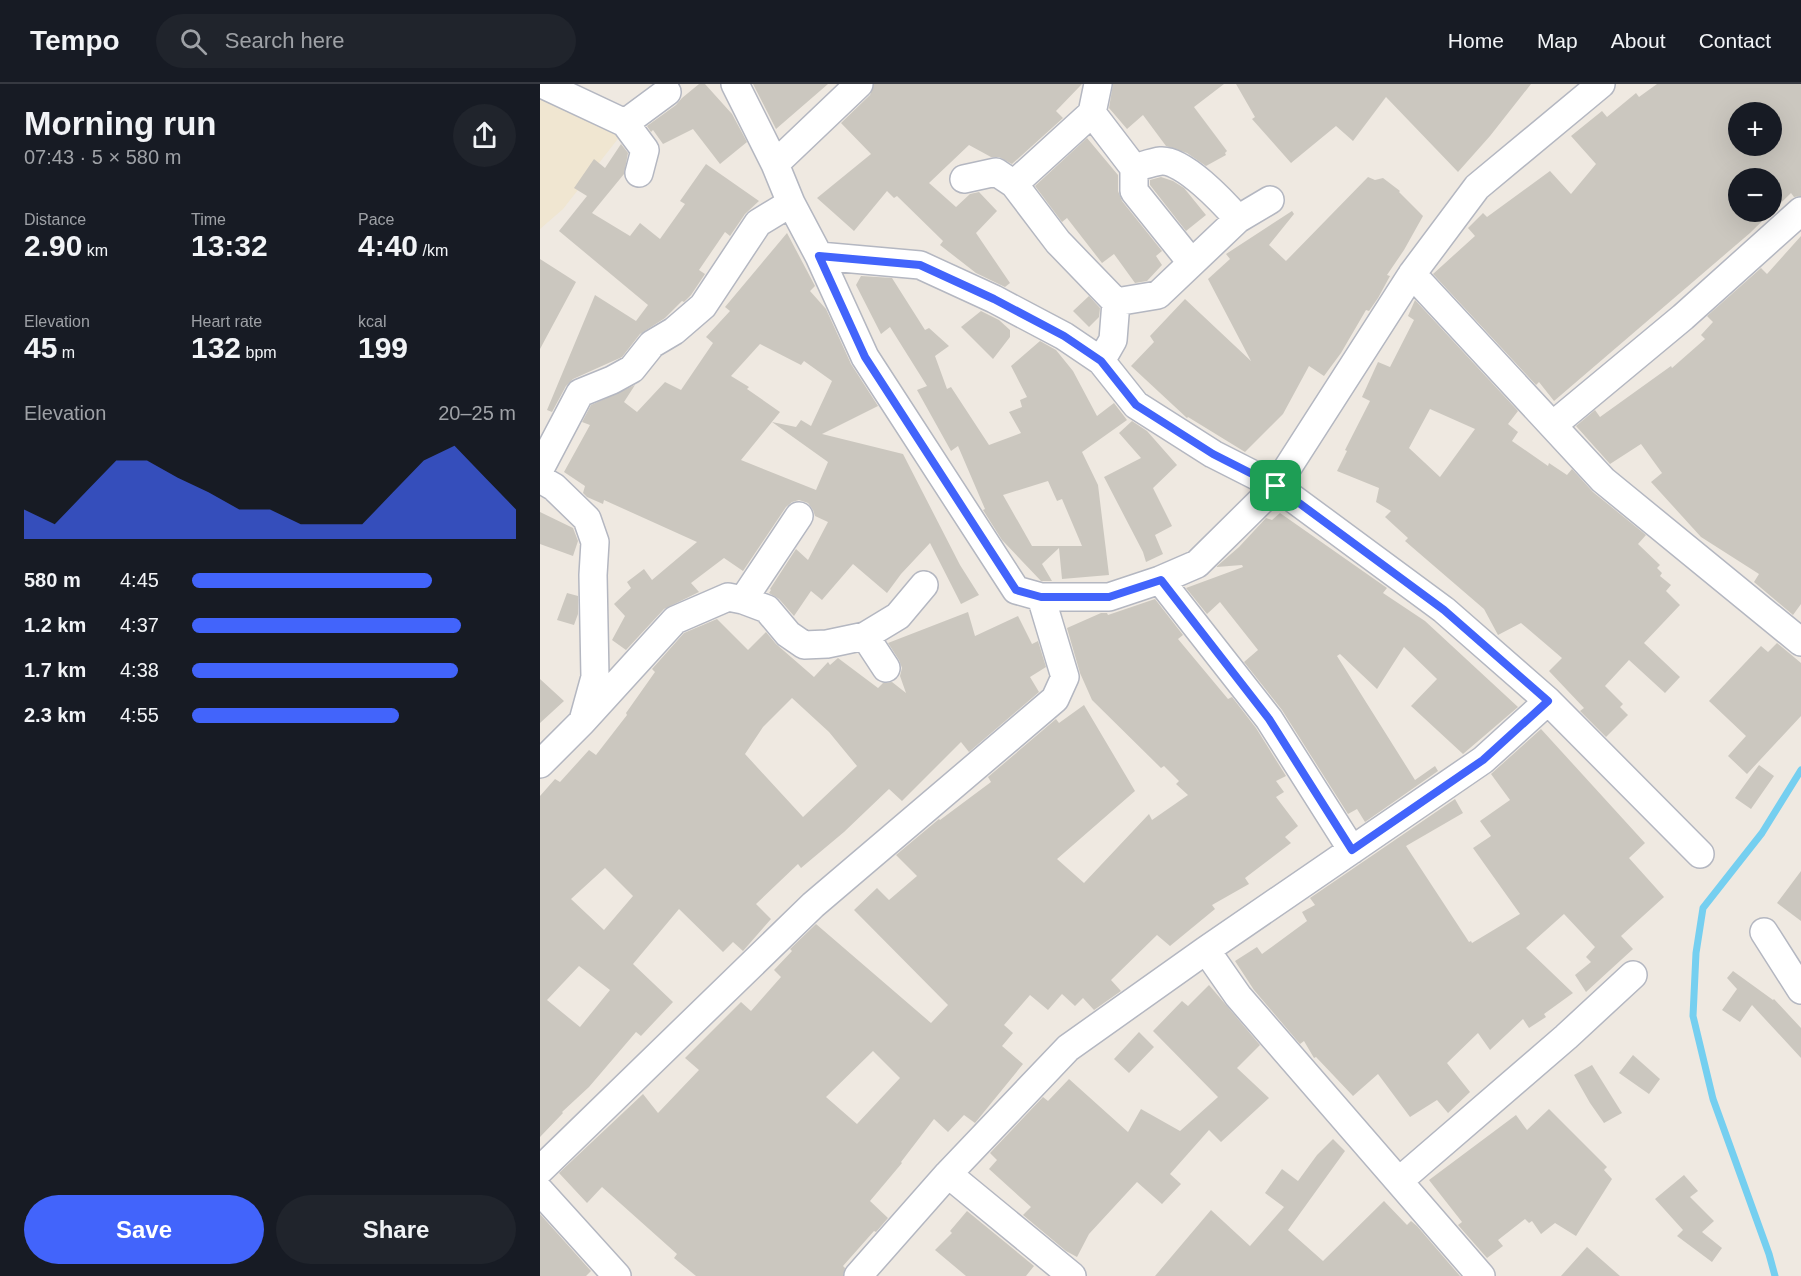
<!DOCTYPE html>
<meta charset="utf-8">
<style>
:root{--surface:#171b24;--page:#20242c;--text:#f1f3f6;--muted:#9ea1a6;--line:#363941;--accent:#4264fb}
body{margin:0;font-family:Arial,sans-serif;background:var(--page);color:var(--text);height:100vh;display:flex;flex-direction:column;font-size:22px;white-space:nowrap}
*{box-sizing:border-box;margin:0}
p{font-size:20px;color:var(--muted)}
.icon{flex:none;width:33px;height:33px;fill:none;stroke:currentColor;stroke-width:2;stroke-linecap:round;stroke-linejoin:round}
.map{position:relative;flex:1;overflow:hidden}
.panel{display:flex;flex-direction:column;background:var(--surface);width:540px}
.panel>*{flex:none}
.controls{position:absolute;left:1188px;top:18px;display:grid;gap:12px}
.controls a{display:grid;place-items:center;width:54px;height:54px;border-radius:50%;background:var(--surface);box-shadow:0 6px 24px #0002;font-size:30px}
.pin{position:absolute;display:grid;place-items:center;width:51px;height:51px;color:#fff;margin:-26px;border-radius:12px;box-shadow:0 3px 9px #0006}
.round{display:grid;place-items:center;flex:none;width:63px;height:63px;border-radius:32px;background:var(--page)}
.head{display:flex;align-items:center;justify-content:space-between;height:102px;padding:0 24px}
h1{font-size:33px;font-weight:800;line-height:45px}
.stats{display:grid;grid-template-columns:repeat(3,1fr);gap:9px;height:102px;padding:6px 24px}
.stats div{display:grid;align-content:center}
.stats b{font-size:30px;font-weight:800}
.stats small{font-size:16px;font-weight:400}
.stats p{font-size:16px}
.chart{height:168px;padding:12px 24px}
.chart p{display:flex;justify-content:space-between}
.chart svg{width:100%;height:108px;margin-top:6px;fill:var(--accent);opacity:.7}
.primary-button{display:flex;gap:12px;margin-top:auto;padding:12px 24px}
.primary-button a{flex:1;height:69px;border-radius:36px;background:var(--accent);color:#fff;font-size:24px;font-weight:800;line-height:69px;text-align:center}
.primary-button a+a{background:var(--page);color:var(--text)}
ul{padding:0 24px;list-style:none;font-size:20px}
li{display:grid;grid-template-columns:96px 72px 1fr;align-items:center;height:45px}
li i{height:15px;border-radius:8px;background:var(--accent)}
header{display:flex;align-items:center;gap:36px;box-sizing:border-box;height:84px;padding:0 30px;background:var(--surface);border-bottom:2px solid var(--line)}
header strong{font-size:28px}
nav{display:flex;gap:33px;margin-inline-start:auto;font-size:21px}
.search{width:420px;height:54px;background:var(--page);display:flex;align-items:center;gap:15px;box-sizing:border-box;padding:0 21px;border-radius:33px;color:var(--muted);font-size:22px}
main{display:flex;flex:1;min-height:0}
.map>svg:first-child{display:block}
</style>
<header>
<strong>Tempo</strong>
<div class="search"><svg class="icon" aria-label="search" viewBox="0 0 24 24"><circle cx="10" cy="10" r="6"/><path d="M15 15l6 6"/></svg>Search here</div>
<nav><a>Home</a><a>Map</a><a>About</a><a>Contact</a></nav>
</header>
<main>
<section class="panel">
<div class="head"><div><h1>Morning run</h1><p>07:43 · 5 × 580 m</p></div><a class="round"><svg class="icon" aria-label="share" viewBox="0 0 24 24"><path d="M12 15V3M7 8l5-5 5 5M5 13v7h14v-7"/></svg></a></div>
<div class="stats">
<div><p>Distance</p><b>2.90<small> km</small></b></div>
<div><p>Time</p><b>13:32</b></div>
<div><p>Pace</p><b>4:40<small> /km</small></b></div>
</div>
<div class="stats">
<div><p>Elevation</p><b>45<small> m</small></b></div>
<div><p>Heart rate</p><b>132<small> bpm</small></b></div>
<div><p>kcal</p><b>199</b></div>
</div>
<div class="chart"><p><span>Elevation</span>20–25 m</p>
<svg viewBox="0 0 160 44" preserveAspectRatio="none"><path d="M0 44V32L10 38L20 25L30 12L40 12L50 19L60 25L70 32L80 32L90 38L100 38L110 38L120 25L130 12L140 6L150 19L160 32V44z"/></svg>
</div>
<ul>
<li><b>580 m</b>4:45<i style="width:74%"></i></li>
<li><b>1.2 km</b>4:37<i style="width:83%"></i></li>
<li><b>1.7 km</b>4:38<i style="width:82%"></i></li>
<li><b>2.3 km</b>4:55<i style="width:64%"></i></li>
</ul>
<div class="primary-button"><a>Save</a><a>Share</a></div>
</section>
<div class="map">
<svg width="1261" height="1192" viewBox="0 0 1261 1192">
<rect width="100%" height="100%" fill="#efe9e1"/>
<!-- education -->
<path fill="#f0e6d1" d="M0,13L84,47L23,125L0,145Z"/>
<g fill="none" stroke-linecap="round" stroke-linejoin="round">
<!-- stream -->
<path stroke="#75cff0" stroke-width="7" d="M1235,1192L1229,1170L1173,1015L1153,932L1156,869L1163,824L1222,749L1261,686"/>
</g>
<!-- building -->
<path fill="#cbc7bf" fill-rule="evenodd" d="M159,0H165L192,30L207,58L180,80L153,45L123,60L113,46L111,48L107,42L136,21L142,14Z
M213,0H288L236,45Z
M334,0H542L516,27L523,34L472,80L459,73H451L429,61L389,99L416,123L430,110L439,108L457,127L436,149L470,199L465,203L436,189L400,161L403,157L357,112L354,114L347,107L314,147L277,114L331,70L301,39L330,11Z
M573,0H684L654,23L687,67L685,69L686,71L666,82L647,69L626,62L603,31L587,45L569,24Z
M696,0H991L950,52L918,88L846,13L813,57L796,42L751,79L712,35L715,33Z
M1117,0H1261V112L1254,113L1251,109L1210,149L1014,317L999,298L996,301L893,190L935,152L928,144L943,129L947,133L1010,87L1031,110L1056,80L1031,52L1062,27L1067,33L1096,9L1099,13ZM1198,28H1232V62H1198ZM1198,94H1232V128H1198Z
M547,54L578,91V107L582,117L622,167L616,172L622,181L607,197L595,199L574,170L562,179L527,134L522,138L495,102Z
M81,60L88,69L84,90L52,129L90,152L100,139L120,155L145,120L140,117L166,80L219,117L205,130L190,152L185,148L159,186L165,190L151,211L144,218L142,217L125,234L100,250L82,273L33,295L26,302L12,328L7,326L55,211L96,237L108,221L19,147L47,112L34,104L54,75L65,84Z
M621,93L633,97L644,104L666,131L646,147L610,101V96Z
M828,93L835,96L843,94L860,107L859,108L883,132L864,166L847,191L850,192L838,214L829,227L826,226L801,269L784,292L769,282L743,330L705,368L648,333L647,334L591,282L614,258L610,252L645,215L711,277L668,195L690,175L686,170L752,127L754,130L729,161L746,177Z
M247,149L275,202L270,207L286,225L311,280L338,322L282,350L363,370L420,481L439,511L421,520L390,459L361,490L347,509L313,480L282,516L271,507L254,532L239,515L229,509L231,506L230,505L256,465L268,476L288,438L275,432L273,426L268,419L259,416L252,418L246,423L203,487L184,474L151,499L159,508L124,525L86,566L72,556L85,532L74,520L91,504L87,498L104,485L112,496L157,458L64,416L63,420L47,413L43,409L45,402L24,388L50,341L42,338L51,321L95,301L84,318L97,328L125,298L141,306L173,259L166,253L190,227L185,223ZM220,260L261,281L264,277L292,297L271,342L261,336L256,343L232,338L288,378L276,406L201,376L240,328L207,305L209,303L191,292Z
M1261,152V520L1253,531L1214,498L1219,490L1161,453L1111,398L1122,389L1101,360L1070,380L1036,342L1055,326L1060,333L1131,282L1132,284L1165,255L1161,251L1173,238L1167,232L1221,184L1227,190Z
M0,175L36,198L0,265Z
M321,192L352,194L385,246L389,244L409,262L395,272L407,305L411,303L449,361L481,349L469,328L482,323L480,316L487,313L471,282L500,257L516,266L533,287L557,332L574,319L587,336L542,368L558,401L569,491L522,495L519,464L502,480L512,497H501L462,456L443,426L445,425L418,362L411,367L377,306L387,302L350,243L341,250L316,201ZM508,397L517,417L522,415L542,462H492L463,411Z
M549,212L560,224L559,233L549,243L533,227Z
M875,216L978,327L968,340L978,348L972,357L1008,382L1009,379L1027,391L1032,385L1053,408L1106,451L1098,460L1120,481L1117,484L1122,489L1120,492L1131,501L1126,507L1140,521L1104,559L1140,593L1125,609L1089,576L1065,602L1083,620L1080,623L1088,631L1066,653L1040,627L1044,624L1009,587L1022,574L981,539L958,551L944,525L865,457L868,454L845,433L851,427L836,418L839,404L797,387L807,367L805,366L830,317L822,313L838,278L850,283L874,236L868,232ZM890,325L935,345L900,393L869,364Z
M441,227L459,236L470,246V253L453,275L421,243Z
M592,337L607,347L637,381L613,404L632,442L615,451L623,470L606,478L603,468L564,393L601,374L579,349Z
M0,428L33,444L38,457L33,472L0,460Z
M740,429L847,504L843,509L885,537L978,623L923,670L871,622L897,595L864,563L837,605L800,570L797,572L875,696L895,682L898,687L825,738L817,725L808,730L742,626L704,578L718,566L680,518L667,530L646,504L703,483L702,481L676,483L699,463L726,434L732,436Z
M27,509L38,512V530L34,541L17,536Z
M615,515L643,551L638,555L688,615L692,613L716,644L746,692L736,697L744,708L736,713L758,742L745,753L751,759L705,794L709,800L672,821L675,825L630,862L617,851L571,896L581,907L554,926L543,914L535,922L522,910L508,926L490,911L464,941L473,949L462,962L483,980L435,1039L424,1031L408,1048L394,1035L361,1078L362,1079L330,1117L348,1134L336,1148L334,1147L303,1182L305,1184L303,1192H156L134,1174L137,1170L62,1103L47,1119L19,1089L103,1010L118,1029L159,986L145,974L201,918L211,927L241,893L234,886L252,867L250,865L276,840L391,939L408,921L314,826L337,804L349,816L377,792L356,771L399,735L400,736L451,698L448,693L516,635L519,639L544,621L595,707L517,775L544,799L609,730L612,736L648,711L636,700L639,697L624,682L621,684L552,616L540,589L527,544L561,529H567L568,531ZM333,967L360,994L317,1040L286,1013Z
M428,528L435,552L478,532L492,560L498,557L506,583L490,593L499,608L429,668L421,658L362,717L349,705L304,748L261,784L258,780L216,820L231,835L203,867L193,858L183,868L139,825L93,880L133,918L101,952L96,948L49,1003L22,1028L23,1029L0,1053V712L15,695L20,698L49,666L56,671L87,631L86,629L115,588L112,585L144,549L177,535L208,566L226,548L236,560L274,593L288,578L290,581L298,574L338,604L343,599L352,598L366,609L360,592L362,584L359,576L348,559ZM252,614L289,648L317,682L263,733L205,670L223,643ZM65,784L93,812L64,846L31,815ZM39,882L70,906L40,943L7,916Z
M1237,559L1261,579V632L1207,690L1188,672L1206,652L1169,617L1221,562L1228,568Z
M0,595L24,617L0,639Z
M1001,645L1105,759L1089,774L1124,813L1081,852L1093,865L1046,908L1035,891L1051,878L1046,873L1055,863L1024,830L986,864L1033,909L1004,930L1006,933L989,944L983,935L950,966L938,949L907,979L930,1008L908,1029L897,1016L870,1033L838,990L813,1012L776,973L774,974L764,957L760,960L714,906L695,877L717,863L722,870L767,837L762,828L775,821L770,814L915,715L923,729L866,762L929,858L931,857L932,859L980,830L933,764L951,752L940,737L970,716L951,690Z
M1219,681L1234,692L1211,725L1195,714Z
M1261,787V837L1237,819Z
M1193,887L1233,916L1234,915L1261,944V974L1212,921L1200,938L1182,926L1197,905L1187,894Z
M669,901L720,961L697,984L729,1014L681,1058L669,1046L630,1090L641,1100L622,1120L597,1098L549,1150L537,1173L526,1167L483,1131L491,1123L449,1085L457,1076L450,1069L503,1013L508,1017L529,995L588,1048L601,1025L640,1047L678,1013L613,947L642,917L648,922Z
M599,948L614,963L589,989L574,975Z
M1093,971L1120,995L1109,1010L1079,989Z
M1052,981L1082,1029L1064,1039L1050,1019L1034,991Z
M1009,1025L1067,1083L1064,1086L1072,1095L1036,1152L1015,1139L1001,1150L992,1137L989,1139L985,1135L958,1156L963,1162L947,1174L918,1141L922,1138L889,1096L976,1031L987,1046Z
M793,1055L805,1067L748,1146L783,1177L844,1117L867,1141L871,1137L877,1142L920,1192H615L671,1126L710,1162L744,1123L725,1109L742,1085L758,1097L777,1071Z
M1144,1091L1158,1107L1150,1113L1174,1137L1162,1148L1182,1164L1172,1178L1137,1152L1143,1146L1115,1115Z
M427,1127L494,1182L486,1192H426L395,1166L412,1149L410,1147Z
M0,1130L51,1187L46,1192H0Z
M1047,1163L1080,1192H1021Z"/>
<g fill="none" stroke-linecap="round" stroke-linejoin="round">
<!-- street casing -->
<g stroke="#b4b7c1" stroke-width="30">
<path id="street" d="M2,0L85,39L127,8
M195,0L235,80L251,119L279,172L325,273L476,506L501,513H569L620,496L657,480L736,402L872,190L937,103L1061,0
M558,0L552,29L594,84C602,82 612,78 621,77C643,75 684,119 698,135L730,116
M85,39L105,66L99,89
M235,80L319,0
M594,84V107L651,178
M424,95L456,88L474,100L518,158L576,218L573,256L561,277
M474,100L552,29
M279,172L380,181L454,215L524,252L561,277L596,321L673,370L736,402L904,526L1008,617L1160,770
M872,190L1063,396L1261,558
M576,218L618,211L698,135
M1013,341L1143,233L1261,127
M0,385L40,309L72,296L92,285L112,260L134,247L163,222L218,139L251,119
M0,395L14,403L47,435L55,458L53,491L55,593L44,633
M620,496L729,635L812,766
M203,516L259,432
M325,552L358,532L384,501
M0,680L42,638L135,536L188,513L203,516L227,525L248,550L264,561L287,560L325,552L346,584
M1224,848L1261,906
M666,866L698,912L941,1192
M0,1086L273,821L515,615L525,593L501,513
M408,1090L532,1192
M859,1097L1026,953L1093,891
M0,1107L77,1192
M318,1192L408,1090L528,964L666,866L943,676L1008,617"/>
</g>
<!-- street -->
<use href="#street" stroke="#fff" stroke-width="27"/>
</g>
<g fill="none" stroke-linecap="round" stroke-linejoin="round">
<!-- route casing -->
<g stroke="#fff" stroke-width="12">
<path id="route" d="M279,172L380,181L454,215L524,252L561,277L596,321L673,370L736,402L904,526L1008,617L943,676L812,766L729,635L621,496L569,513H501L476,506L325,273Z"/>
</g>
<!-- route -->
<use href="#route" stroke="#4264fb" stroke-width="8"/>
</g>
</svg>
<div class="controls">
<a>+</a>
<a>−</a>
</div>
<div class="pin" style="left:736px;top:402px;background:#1e9e55"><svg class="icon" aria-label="arrive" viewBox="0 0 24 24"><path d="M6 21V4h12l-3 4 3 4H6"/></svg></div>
</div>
</main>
